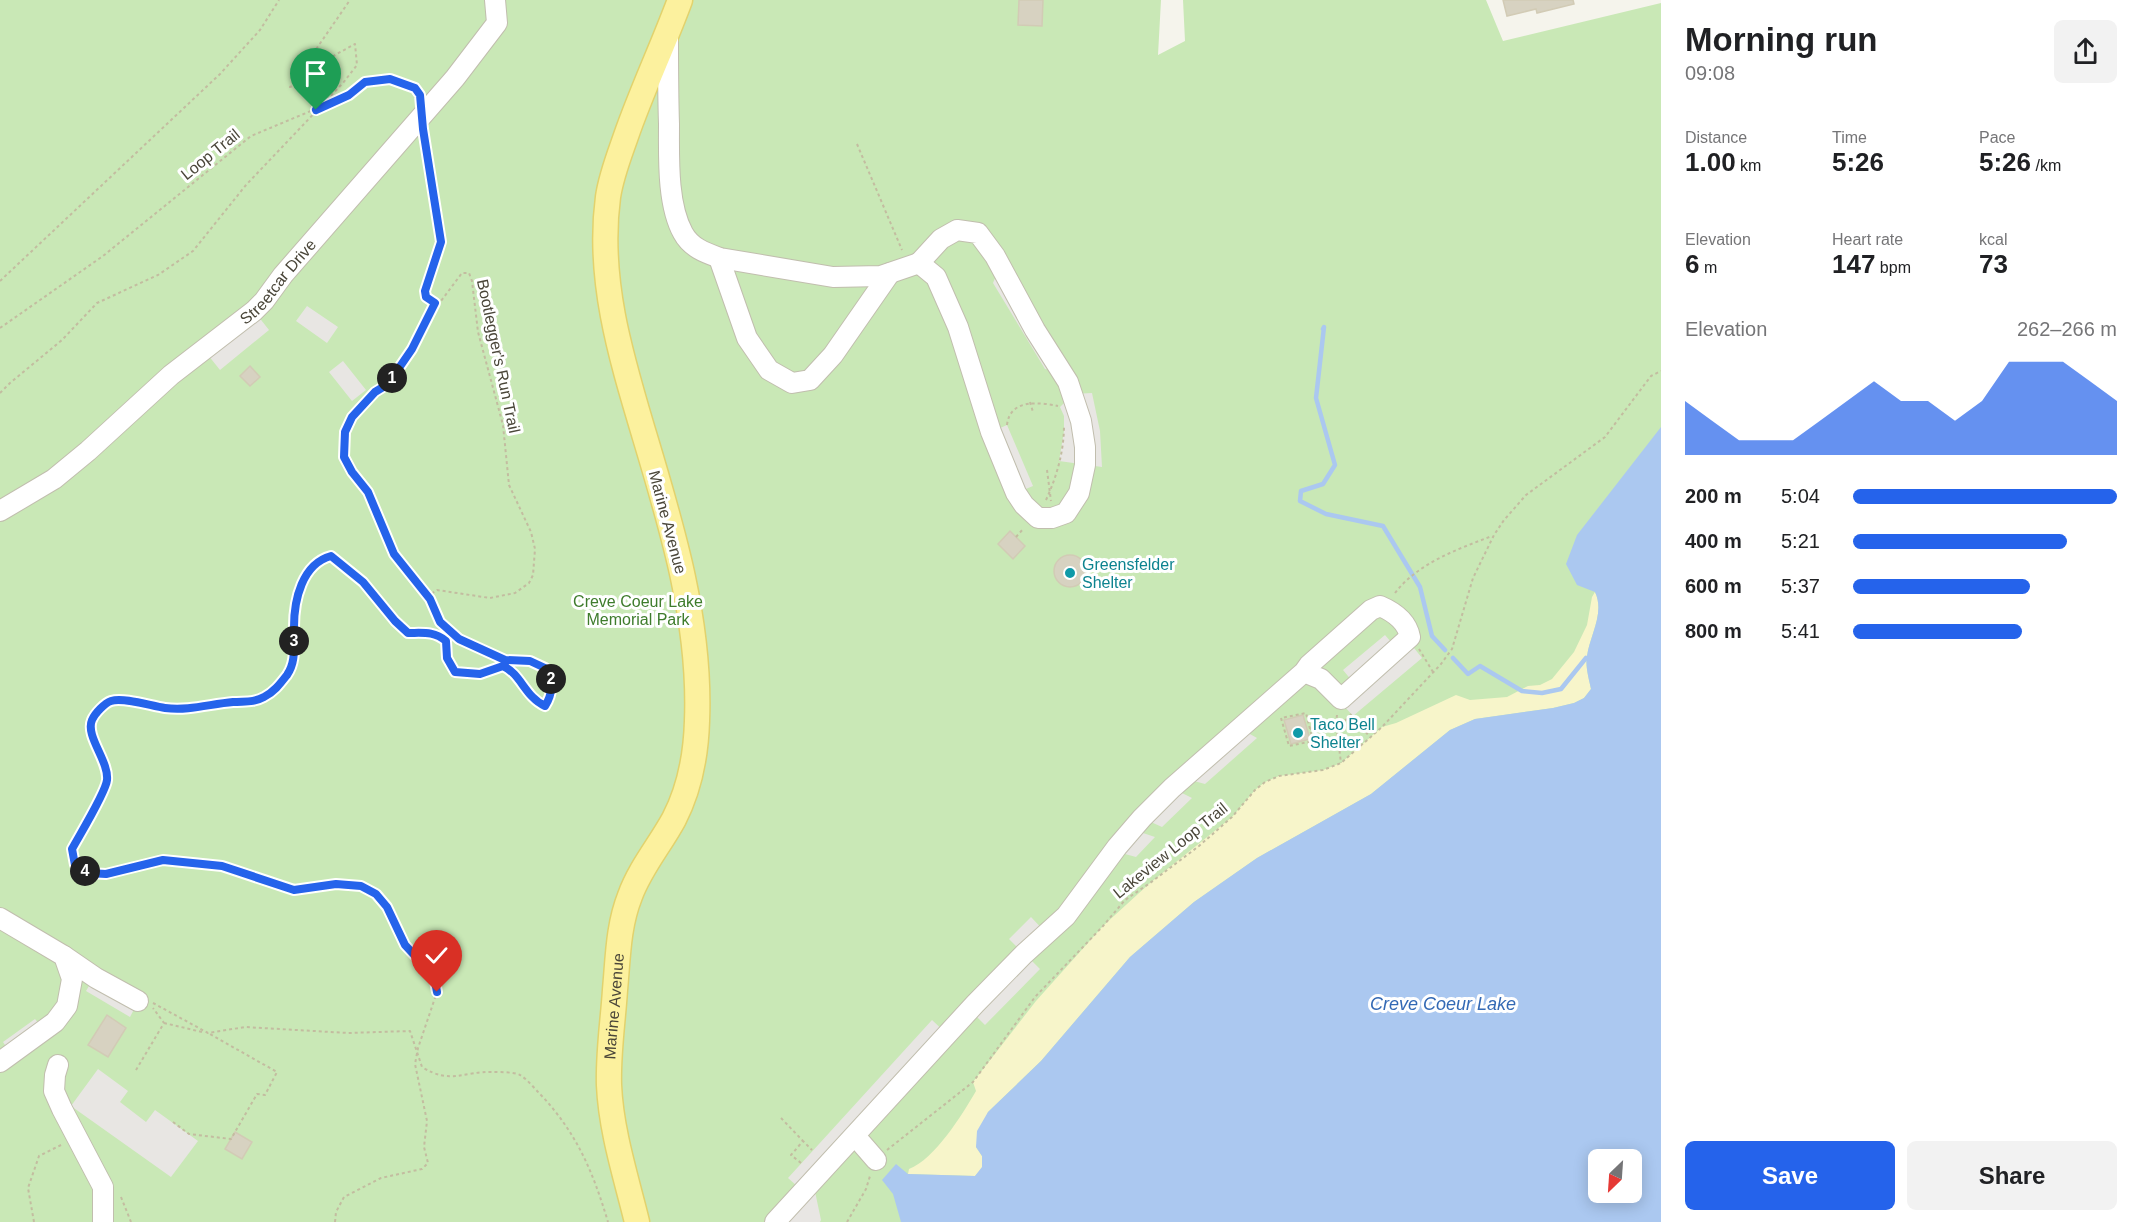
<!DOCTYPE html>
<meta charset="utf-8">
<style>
:root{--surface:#fff;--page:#f2f2f2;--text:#202124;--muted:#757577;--accent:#2563eb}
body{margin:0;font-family:Arial,sans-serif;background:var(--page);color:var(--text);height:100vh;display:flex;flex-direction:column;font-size:22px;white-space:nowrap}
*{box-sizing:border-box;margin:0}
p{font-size:20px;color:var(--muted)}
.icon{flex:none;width:33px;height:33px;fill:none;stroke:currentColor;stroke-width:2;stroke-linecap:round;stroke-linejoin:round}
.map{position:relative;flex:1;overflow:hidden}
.panel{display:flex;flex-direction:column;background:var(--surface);width:480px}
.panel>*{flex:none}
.needle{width:39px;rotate:205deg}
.tools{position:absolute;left:1588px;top:1149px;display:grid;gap:12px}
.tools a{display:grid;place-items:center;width:54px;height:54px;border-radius:9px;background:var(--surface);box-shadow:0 3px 15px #0003;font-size:30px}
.pin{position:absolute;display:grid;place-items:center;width:51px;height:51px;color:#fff;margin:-62px -26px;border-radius:50% 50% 50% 0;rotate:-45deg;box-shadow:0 0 6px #0007}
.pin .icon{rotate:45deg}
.km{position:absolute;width:30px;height:30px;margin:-15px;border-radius:50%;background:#222;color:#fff;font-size:16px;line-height:30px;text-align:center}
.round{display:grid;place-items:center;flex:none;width:63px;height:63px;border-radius:9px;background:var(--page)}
.head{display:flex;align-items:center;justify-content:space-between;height:102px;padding:0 24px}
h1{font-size:33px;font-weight:700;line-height:45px}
.stats{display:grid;grid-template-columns:repeat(3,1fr);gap:9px;height:102px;padding:6px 24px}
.stats div{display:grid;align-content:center}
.stats b{font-size:26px;font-weight:700}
.stats small{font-size:16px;font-weight:400}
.stats p{font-size:16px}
.chart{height:168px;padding:12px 24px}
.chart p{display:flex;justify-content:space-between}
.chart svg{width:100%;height:108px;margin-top:6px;fill:var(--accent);opacity:.7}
.primary-button{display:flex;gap:12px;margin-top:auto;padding:12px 24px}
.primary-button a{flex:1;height:69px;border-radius:9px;background:var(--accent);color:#fff;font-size:24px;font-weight:700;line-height:69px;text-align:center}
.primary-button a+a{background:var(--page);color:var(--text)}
ul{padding:0 24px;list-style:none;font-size:20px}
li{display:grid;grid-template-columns:96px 72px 1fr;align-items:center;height:45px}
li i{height:15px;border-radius:8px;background:var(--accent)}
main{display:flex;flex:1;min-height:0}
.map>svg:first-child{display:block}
</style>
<main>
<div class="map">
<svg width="1661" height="1222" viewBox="0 0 1661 1222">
<rect width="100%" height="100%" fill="#f5f4ec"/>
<!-- green -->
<path fill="#c9e8b6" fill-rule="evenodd" d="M0,0H1161L1158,55L1185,41L1183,0H1486L1503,41L1661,3V1222H0ZM1599,1160H1632V1192H1599Z"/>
<!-- sand -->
<path fill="#f7f5ca" d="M1595,592C1605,613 1590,635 1587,656C1585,666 1589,679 1591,689L1584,698L1574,703L1553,708L1475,719L1450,730L1371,794L1257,858L1194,902L1130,957L1041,1061L988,1112L976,1147L982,1156V1168L975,1176L908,1174L909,1169C935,1159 962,1115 976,1091L973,1082L1036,1001L1103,926L1150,883L1232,817L1255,790L1265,782L1279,776L1323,770L1341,763L1382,727L1396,723L1456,695L1470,700L1507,697L1528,686L1540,685L1552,679L1574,652L1587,625L1592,597Z"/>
<!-- parking -->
<path fill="#e8e6e3" d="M1000,266L1061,371L1045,369L993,283Z
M307,306L338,327L327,343L296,321Z
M254,311L269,330L220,370L204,350Z
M343,361L366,390L352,401L329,372Z
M1092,393L1100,431L1102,467L1059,461L1064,431V416L1060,407L1073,394Z
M1007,425L1033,486L1016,493L991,432Z
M1385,635L1403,656L1414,648L1422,658L1353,716L1345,707L1362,693L1343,670Z
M1241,729L1257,738L1205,784L1183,778Z
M1172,788L1192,798L1162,827L1142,818Z
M1131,829L1155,837L1136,857L1114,851Z
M1031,917L1047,934L1025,954L1040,969L985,1025L970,1010L1024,954L1009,939Z
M99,969L143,992L130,1017L86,991Z
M35,1019L44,1030L11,1054L3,1042Z
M932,1020L948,1035L813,1182L821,1220L820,1222H775L797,1186L788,1178Z
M98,1069L128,1091L120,1102L146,1122L155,1110L198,1141L171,1177L71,1106Z"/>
<!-- water -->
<path fill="#abc8f0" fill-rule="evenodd" d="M1661,427V1222H901L893,1194L882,1180L896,1164L908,1174L975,1176L982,1167V1156L976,1147L977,1131L988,1112L1041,1061L1130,957L1194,902L1257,858L1371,794L1450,730L1475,719L1553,708L1574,703L1584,698L1591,689C1589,679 1585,666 1587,656C1590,635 1605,613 1595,592L1577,585L1566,564L1577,535ZM1599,1160H1632V1192H1599Z"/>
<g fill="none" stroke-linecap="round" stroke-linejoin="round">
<!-- stream -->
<path stroke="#abc8f0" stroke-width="4.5" d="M1323,329L1324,327L1316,398L1335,465L1323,484L1301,491L1300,501L1326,514L1383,526L1420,587L1432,636L1445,650
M1453,658L1468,674L1480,666L1522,691L1542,693L1561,689L1586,658"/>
</g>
<!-- building -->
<path fill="#d7d2c1" stroke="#d2cbb5" stroke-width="1.5" d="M1019,0H1043L1042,26L1018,25Z
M1503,0H1573L1574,4L1537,13L1536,9L1507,16Z
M250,366L260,377L250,386L240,376Z
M1010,531L1025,546L1013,559L998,544Z
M1054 571a16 16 0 1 1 32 0a16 16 0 1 1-32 0Z
M1303,715L1310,739L1291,744L1284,720Z
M107,1015L126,1028L108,1057L88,1045Z
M235,1132L252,1142L242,1159L225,1149Z"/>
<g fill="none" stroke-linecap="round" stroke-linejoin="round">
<!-- minor casing -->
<g stroke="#c1beae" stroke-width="22">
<g id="minor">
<path d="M668,36C668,65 668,94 669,124C669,157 667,204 683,233C691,248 706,253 720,258L833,277L881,276L919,263"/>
<path d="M957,230L978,233L995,256L1035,330L1068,382L1081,421L1085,447V465L1079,493L1066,513L1052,518H1038L1024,505L1016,493L991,432L958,327L936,277L919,263L941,239Z"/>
<path d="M719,258L747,338L769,370L792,383L810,380L833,355L890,273"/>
<path id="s1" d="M0,511L54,479L88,451L171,375L254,311L264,301L283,275L455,78L497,23L495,0"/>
<path d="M0,918L64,956L72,979L67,1006L55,1022L0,1062"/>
<path d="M64,956L96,978L138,1001"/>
<path d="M58,1065L55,1075L54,1091L62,1109L103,1187V1222"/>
<path d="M856,1137L876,1160"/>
<path d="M775,1222L975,1004L1024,954L1066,916L1117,847L1142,818L1172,788L1304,672L1309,665L1371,610L1380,606C1394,612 1407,621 1410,637L1341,699L1321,679L1304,672"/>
</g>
</g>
<!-- major casing -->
<g stroke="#e2d26d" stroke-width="27">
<g id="major">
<path id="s2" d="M637,1222C626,1177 611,1131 609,1085C608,1053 613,1021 615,990C618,958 618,926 630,896C640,868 660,845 674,819C690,788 696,755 697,721C701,622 672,527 644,434C621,357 597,279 608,197C611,176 619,156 626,136C642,90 663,46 680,0"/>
</g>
</g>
<!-- path -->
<path stroke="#c3bca0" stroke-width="2" stroke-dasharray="3 3" stroke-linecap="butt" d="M424,138L441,242L425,291L426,297L435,303
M857,144L902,250
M0,281L220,74L260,30L279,0
M0,328L103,256L251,136L349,95L365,82L390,79L415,88L418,94
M0,393L10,383L62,340L97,303L158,275L193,251L246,185L343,83L357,65L355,44L335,55L303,81L290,87L350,0
M1030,402L1033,412
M1007,425C1010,399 1038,402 1058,406
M1047,470L1051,501
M1046,500C1057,476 1064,451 1064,425
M1016,537L1024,528
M1395,593C1418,563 1458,549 1492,536
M430,599L431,594L437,590L490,598L515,593L529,583L533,575L535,549L531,532L509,485L503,425L478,332L472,281L469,273H462L441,301L435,303
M1419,649L1433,672
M1350,714L1370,737
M1337,715L1336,723L1341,763
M1310,729L1306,713L1281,718L1289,746L1313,741L1310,729L1353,718
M153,1003L208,1033L245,1027L348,1033L410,1031L422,1067C451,1085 463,1071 493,1072C500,1072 514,1072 520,1075C527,1079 534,1088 540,1094C577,1133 593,1172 608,1222
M164,1023L202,1032
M136,1070L164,1023L153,1008
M781,1118L803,1141
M173,1122L189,1134L231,1139L257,1094L265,1095L277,1072L208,1033
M887,1150L973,1082L1035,997L1103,926L1125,900L1150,883L1199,846L1232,817L1255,790L1265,782L1279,776L1323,770L1341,763L1382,727L1441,664L1452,649L1473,578L1494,535L1504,520L1526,495L1605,437L1651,376L1661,371
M801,1163L791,1155L803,1141L812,1150
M121,1197L131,1222
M34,1222L28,1188L39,1156L63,1144
M335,1222L336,1212L344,1197L381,1178L422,1169L428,1163L424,1147L427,1121L415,1064L418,1048L437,992L434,976L405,945L387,907L376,894L361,887L336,884L294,890L222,866L163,859L106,874L89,873L75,865L72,849C81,833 89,816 98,799C101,794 106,788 107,782C112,758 78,737 98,712C104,705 108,702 117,700C141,704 165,710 190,709C204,709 217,705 231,703C237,702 243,704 249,703C264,701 289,680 294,665C296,656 294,642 294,633C294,605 300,564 331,556L363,582L395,621L408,633C423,633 434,631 446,641L447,658L455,672L480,674L503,666C521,674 525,697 545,706C555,692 552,681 545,667L530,661L505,660L460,638L440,622L430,599L394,554L368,491L352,472L344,457L345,432L352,417L375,392L388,384L412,349L435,303
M847,1222L866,1189L870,1176"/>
<!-- minor -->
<use href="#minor" stroke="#fff" stroke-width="20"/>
<!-- major -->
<use href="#major" stroke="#fcf19e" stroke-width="24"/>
</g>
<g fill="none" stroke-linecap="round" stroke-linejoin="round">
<!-- route casing -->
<g stroke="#fff" stroke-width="12">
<path id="route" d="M316,110L349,95L365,82L390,79L415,88L420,95L423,129L441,242L425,291L426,297L435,303L412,349L388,384L375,392L352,417L345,432L344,457L352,472L368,492L394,554L430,599L440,622L459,639L505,660L530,661L545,668C552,681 554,692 545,706C525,697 521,674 503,666L480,674L455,672L447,658L446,641C434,631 423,633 408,633L395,621L363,582L331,556C302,564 294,600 294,627C293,645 297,660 287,675C280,684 274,692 264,697C253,703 245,701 233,702C210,704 189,711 165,708C151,706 124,697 111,701C105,703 95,713 92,720C85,736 109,761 107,780C106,792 79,836 72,849L75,865L89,873L106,874L163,860L222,866L294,890L336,884L361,886L376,894L387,907L405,945L434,976L437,992"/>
</g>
<!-- route -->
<use href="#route" stroke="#2563eb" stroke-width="8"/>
</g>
<!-- markers -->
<g fill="#0f9aa8" stroke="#fff" stroke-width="2">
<circle cx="1070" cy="573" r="6"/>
<circle cx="1298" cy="733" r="6"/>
</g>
<g text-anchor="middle" stroke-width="6" stroke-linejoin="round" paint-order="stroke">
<!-- street labels -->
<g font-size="16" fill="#4a4639" stroke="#fff">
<text transform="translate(210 154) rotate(-39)" y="6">Loop Trail</text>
<text dy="6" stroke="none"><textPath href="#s1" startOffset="362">Streetcar Drive</textPath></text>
<text transform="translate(499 356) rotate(78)" y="6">Bootlegger's Run Trail</text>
<text transform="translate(668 522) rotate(75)" y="6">Marine Avenue</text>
<text transform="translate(1170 850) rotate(-39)" y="6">Lakeview Loop Trail</text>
<text dy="6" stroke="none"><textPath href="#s2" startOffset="219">Marine Avenue</textPath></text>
</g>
<!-- culture labels -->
<g font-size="16" fill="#0d838f" stroke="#fff" text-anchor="start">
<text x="1082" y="570">Greensfelder<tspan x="1082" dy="18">Shelter</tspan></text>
<text x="1310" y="730">Taco Bell<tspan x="1310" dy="18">Shelter</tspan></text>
</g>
<!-- park labels -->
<g font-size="16" fill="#3e7c2c" stroke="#fff">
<text x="638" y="607">Creve Coeur Lake<tspan x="638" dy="18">Memorial Park</tspan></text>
</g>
<!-- water labels -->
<g font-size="18" font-style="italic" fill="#3369b5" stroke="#fff">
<text x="1443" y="1010">Creve Coeur Lake</text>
</g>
</g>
</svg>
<div class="tools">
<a><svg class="needle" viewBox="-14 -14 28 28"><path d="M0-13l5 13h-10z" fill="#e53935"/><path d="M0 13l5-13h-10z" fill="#757577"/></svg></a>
</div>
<div class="pin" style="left:316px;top:110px;background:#1e9e55"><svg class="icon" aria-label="arrive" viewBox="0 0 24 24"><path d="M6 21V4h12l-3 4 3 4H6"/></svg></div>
<div class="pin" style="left:437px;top:992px;background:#d93025"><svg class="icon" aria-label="check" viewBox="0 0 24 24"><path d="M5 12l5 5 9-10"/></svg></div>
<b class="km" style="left:392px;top:378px">1</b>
<b class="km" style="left:551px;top:679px">2</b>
<b class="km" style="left:294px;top:641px">3</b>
<b class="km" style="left:85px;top:871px">4</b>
</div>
<section class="panel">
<div class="head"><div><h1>Morning run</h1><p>09:08</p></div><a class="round"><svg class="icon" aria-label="share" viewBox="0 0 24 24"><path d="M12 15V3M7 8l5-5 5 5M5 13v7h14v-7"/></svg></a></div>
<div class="stats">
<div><p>Distance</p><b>1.00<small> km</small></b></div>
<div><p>Time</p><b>5:26</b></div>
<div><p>Pace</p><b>5:26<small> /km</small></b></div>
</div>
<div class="stats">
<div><p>Elevation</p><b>6<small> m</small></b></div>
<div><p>Heart rate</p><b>147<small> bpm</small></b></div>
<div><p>kcal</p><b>73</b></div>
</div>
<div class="chart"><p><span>Elevation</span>262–266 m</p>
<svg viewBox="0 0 160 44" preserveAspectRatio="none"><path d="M0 44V22L10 30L20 38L30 38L40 38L50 30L60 22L70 14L80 22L90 22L100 30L110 22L120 6L130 6L140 6L150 14L160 22V44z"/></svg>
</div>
<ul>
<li><b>200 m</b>5:04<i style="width:100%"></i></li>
<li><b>400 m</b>5:21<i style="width:81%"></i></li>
<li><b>600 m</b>5:37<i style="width:67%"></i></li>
<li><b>800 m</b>5:41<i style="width:64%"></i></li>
</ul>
<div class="primary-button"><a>Save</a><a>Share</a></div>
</section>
</main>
